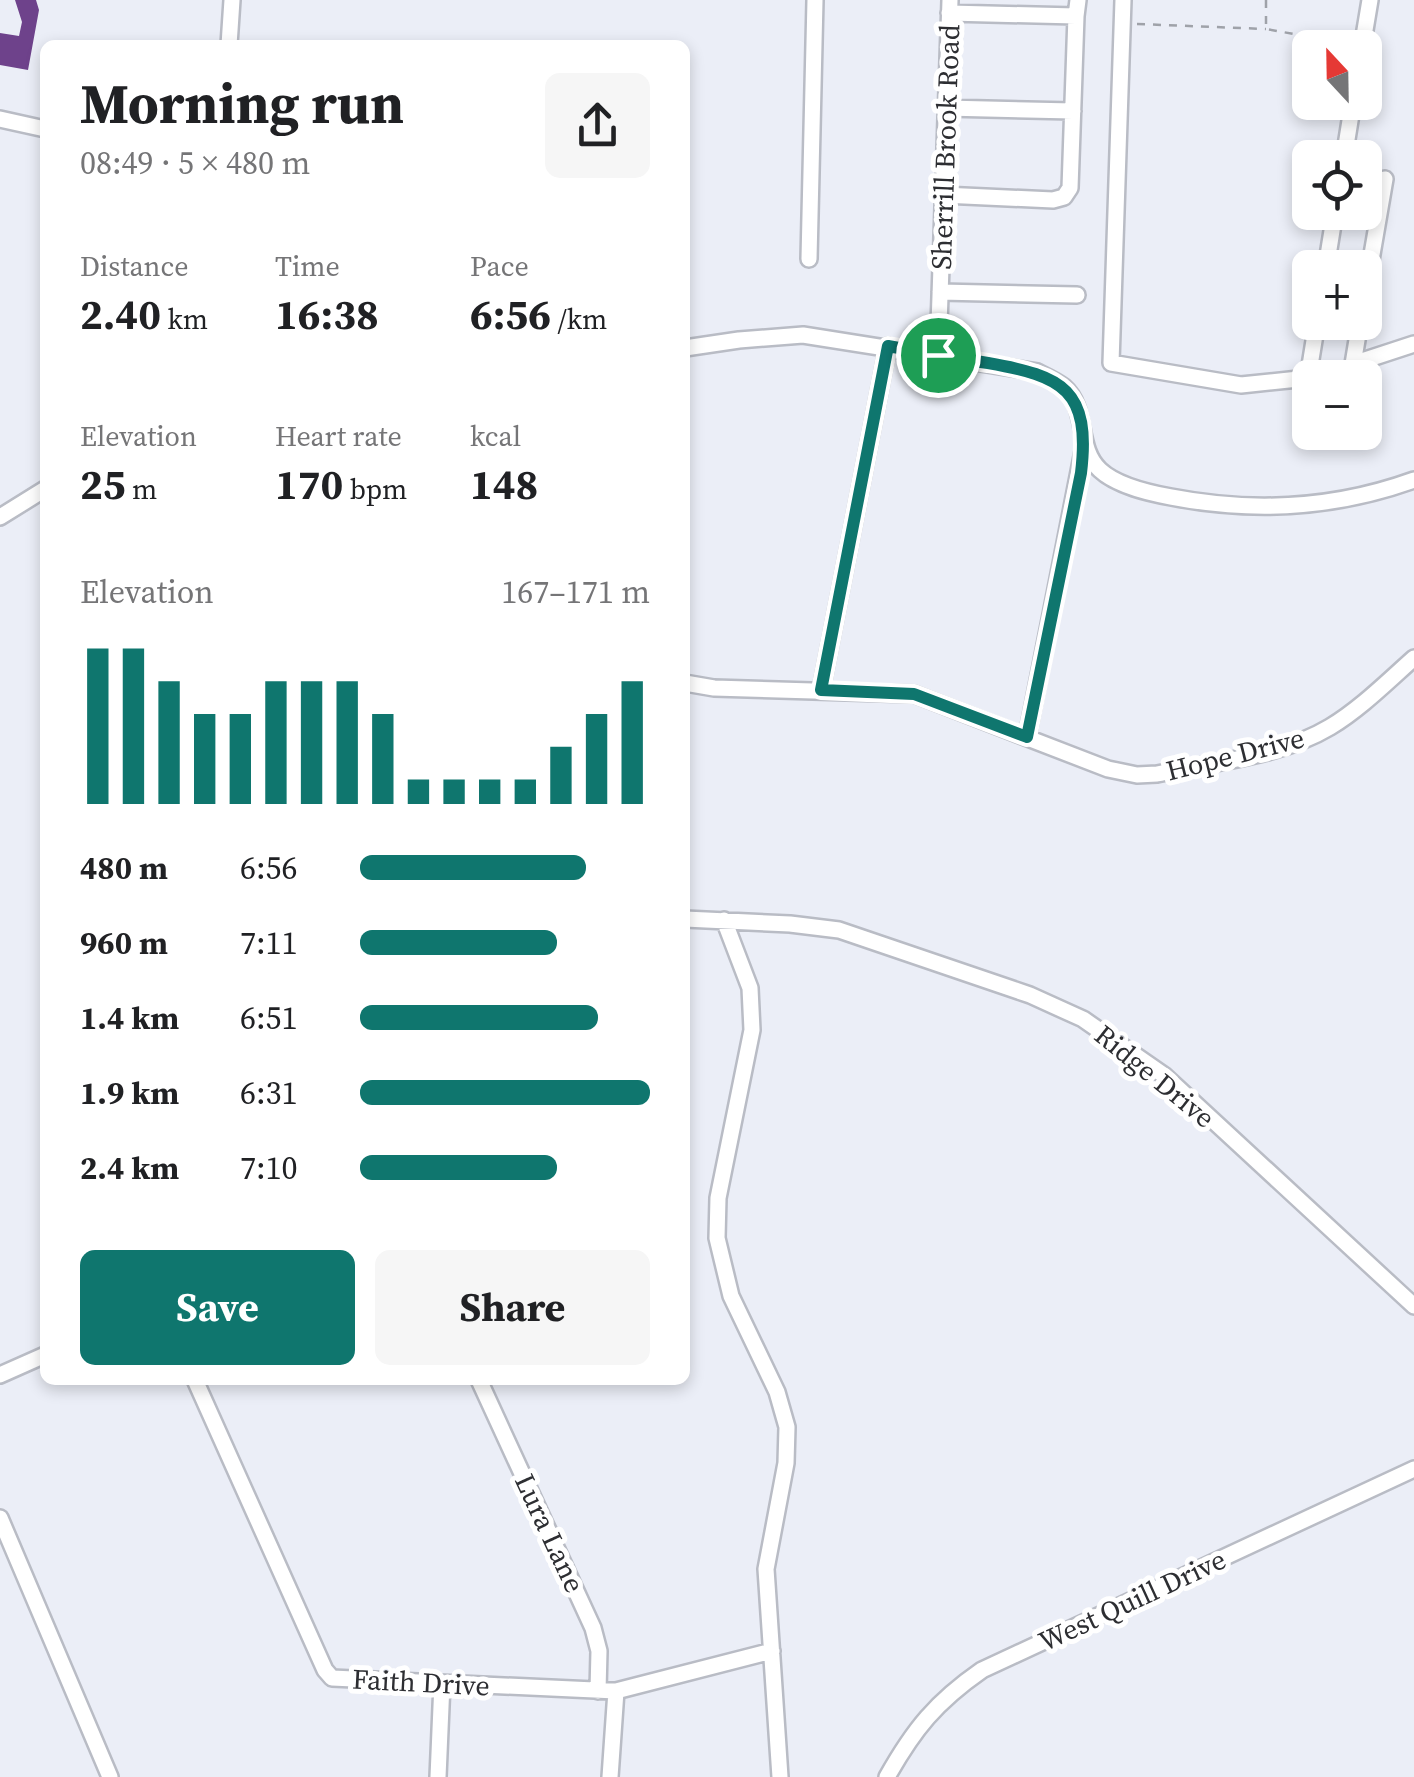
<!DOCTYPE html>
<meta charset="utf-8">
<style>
:root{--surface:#fff;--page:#f6f6f6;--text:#202124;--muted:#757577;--accent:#0f766e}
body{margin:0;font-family:"Source Serif 4",serif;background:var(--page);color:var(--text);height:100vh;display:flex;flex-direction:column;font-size:38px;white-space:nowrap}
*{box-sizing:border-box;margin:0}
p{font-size:32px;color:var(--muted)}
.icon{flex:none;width:55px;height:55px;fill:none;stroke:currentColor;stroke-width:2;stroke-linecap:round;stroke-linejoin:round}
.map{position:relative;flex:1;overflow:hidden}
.details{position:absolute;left:40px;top:40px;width:650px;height:1345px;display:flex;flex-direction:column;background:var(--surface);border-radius:15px;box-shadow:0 5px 15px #0003}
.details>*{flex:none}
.needle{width:65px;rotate:338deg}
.buttons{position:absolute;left:1292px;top:30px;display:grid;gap:20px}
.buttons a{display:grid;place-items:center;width:90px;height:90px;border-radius:15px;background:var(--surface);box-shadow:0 5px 15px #0003;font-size:50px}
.pin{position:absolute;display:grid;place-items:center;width:85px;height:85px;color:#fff;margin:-42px;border:5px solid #fff;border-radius:50%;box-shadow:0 2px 10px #0007}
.round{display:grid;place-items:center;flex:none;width:105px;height:105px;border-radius:15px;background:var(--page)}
.overview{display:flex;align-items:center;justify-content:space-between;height:170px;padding:0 40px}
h1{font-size:55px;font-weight:700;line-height:75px}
.stats{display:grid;grid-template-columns:repeat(3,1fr);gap:15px;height:170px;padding:10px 40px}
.stats div{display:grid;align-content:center}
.stats b{font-size:42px;font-weight:700}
.stats small{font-size:28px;font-weight:400}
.stats p{font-size:28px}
.chart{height:280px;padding:20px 40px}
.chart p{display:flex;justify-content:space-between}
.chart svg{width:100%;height:180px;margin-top:10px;stroke:var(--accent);stroke-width:6}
.button{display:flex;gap:20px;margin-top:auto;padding:20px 40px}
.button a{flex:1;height:115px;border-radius:15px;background:var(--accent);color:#fff;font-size:40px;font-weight:700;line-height:115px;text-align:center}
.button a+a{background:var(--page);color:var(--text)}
ul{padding:0 40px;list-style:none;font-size:32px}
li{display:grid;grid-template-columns:160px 120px 1fr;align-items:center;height:75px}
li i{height:25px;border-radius:12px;background:var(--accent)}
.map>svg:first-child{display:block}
</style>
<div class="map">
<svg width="1414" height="1777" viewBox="0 0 1414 1777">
<rect width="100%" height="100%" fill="#ebeef7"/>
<!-- building -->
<path fill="#6e428b" d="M15,0H36L39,10L28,70L0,65V33L19,36L22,22Z"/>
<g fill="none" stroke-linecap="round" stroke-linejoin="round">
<!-- minor casing -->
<g stroke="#b9bcc5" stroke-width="20">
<path id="minor" d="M1123,0L1111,363L1241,385L1308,378L1317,322
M949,13L1076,16L1078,0
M229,45L232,0
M1362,48L1370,0
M946,108L1073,111
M0,119L45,129
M1344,158L1353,102
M943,195L1053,200L1064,197L1070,188L1076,16
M809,259L815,0
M1326,268L1335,212
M940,292L1077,295
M1365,295L1385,179
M1360,322L1353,364L1414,344
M685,348L739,340L803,335L1037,372C1045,376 1056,381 1064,387C1088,408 1076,448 1100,470C1117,486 1149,493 1171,497C1254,513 1334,509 1414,480
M938,355L950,0
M0,517L45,489
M685,683L714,688L914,694L1108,769L1137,775L1157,774C1213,762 1280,757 1330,727C1360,709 1387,682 1414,658
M821,690L888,346
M1027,737L1084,446
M685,919L790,924L839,930L1030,995L1083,1019L1165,1076L1414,1306
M724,920L750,988L752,1030L718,1198L717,1238L731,1296L777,1392L787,1427L786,1463L766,1569L780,1777
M0,1375L45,1355
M195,1380L325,1670L332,1678L616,1691L772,1651
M479,1380L593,1628L599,1651L598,1691
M0,1518L110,1777
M438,1777L442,1683
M610,1777L616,1691
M887,1777C914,1729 936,1702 982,1670L1414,1469"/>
</g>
<!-- path -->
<path stroke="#9fa2a9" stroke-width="2.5" stroke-dasharray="8 8" stroke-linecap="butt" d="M1266,0V29L1349,44
M1137,24L1266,29"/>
<!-- minor -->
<use href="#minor" stroke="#fff" stroke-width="15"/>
</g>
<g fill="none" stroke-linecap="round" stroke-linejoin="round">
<!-- route casing -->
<g stroke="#fff" stroke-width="20">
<path id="route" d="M888,346C921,352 954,358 988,363C1063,376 1091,390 1081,473L1027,737L914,694L821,690Z"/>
</g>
<!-- route -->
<use href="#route" stroke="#0f766e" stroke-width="12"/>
</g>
<g text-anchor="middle" stroke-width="10" stroke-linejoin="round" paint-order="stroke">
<!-- street labels -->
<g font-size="28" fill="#2d2e32" stroke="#fff">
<text transform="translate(945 147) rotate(-88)" y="10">Sherrill Brook Road</text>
<text transform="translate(1235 754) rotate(-14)" y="10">Hope Drive</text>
<text transform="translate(1155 1076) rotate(39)" y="10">Ridge Drive</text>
<text transform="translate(550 1533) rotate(65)" y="10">Lura Lane</text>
<text transform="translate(1132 1600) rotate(-25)" y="10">West Quill Drive</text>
<text transform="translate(421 1682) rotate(3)" y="10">Faith Drive</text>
</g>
</g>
</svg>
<div class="buttons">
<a><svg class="needle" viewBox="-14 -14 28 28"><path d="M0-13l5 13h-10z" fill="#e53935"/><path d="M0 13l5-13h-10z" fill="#757577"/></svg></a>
<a><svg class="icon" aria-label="locate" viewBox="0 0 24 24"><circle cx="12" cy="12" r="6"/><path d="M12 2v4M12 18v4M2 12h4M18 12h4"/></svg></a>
<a>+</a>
<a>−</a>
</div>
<div class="pin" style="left:938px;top:355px;background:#1e9e55"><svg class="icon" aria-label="arrive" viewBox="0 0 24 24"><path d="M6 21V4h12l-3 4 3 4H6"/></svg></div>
<section class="details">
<div class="overview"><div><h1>Morning run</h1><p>08:49 · 5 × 480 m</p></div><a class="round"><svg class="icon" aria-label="share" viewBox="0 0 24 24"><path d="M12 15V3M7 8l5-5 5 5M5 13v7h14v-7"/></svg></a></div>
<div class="stats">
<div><p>Distance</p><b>2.40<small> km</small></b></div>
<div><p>Time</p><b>16:38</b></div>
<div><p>Pace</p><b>6:56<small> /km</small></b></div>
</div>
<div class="stats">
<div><p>Elevation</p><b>25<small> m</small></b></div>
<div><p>Heart rate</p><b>170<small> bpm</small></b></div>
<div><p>kcal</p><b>148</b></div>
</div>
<div class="chart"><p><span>Elevation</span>167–171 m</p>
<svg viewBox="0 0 160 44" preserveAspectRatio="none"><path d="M5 44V6M15 44V6M25 44V14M35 44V22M45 44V22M55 44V14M65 44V14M75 44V14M85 44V22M95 44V38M105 44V38M115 44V38M125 44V38M135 44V30M145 44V22M155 44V14"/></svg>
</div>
<ul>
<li><b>480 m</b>6:56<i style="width:78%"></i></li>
<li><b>960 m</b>7:11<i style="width:68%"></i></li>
<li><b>1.4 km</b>6:51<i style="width:82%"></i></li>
<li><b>1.9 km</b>6:31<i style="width:100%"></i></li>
<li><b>2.4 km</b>7:10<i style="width:68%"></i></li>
</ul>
<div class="button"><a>Save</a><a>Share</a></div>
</section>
</div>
